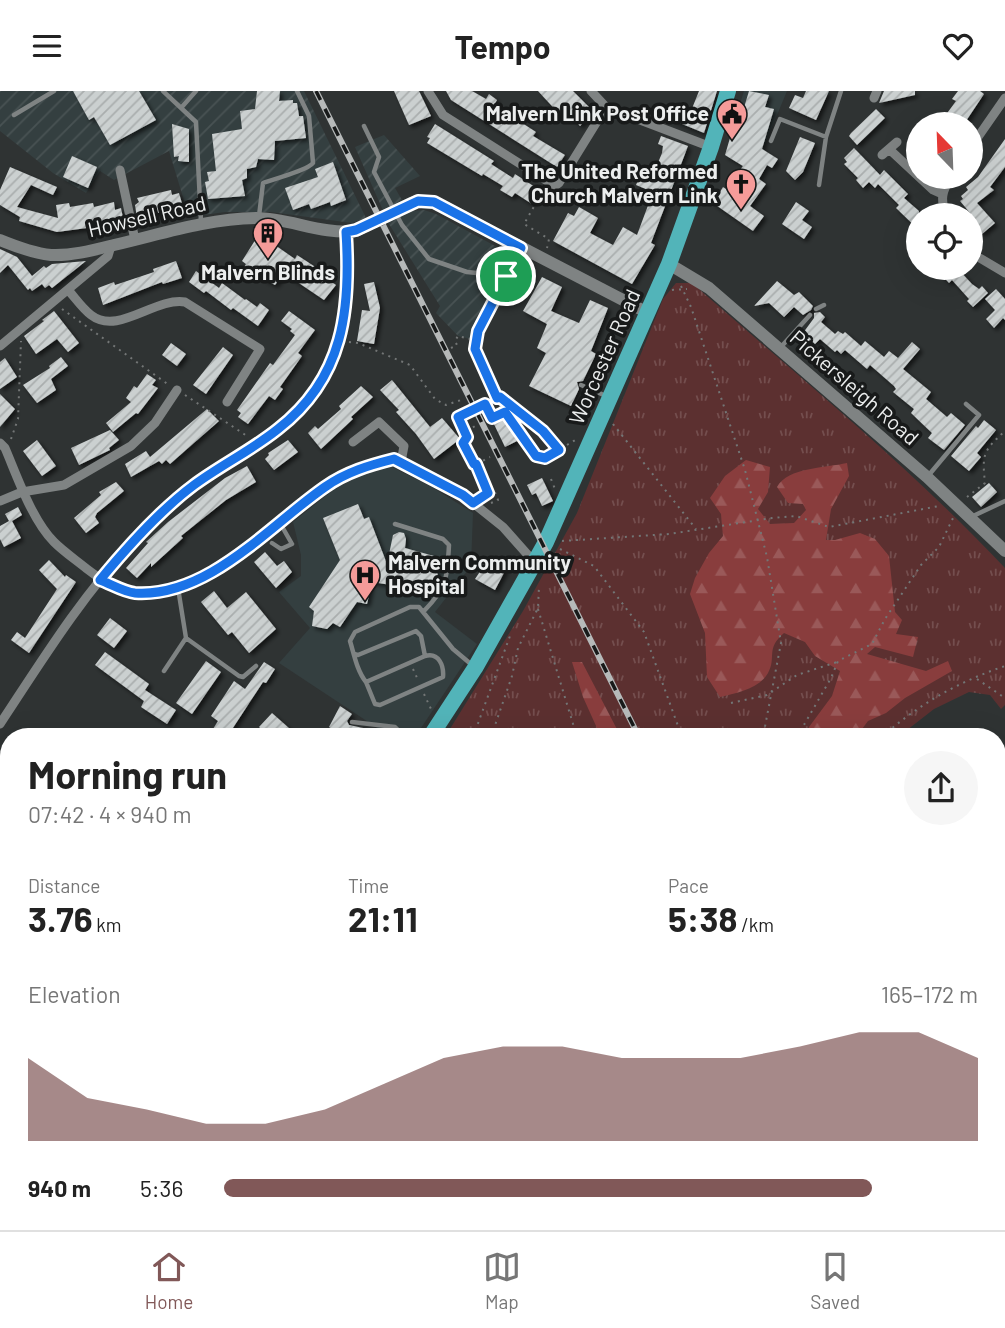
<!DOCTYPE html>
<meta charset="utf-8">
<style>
:root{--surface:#fff;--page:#f6f6f6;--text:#222;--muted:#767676;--line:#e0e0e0;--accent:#815858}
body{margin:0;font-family:Barlow,sans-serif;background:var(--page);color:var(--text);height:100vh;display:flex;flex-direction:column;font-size:26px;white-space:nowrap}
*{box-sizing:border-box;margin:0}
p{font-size:23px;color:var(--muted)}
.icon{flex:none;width:38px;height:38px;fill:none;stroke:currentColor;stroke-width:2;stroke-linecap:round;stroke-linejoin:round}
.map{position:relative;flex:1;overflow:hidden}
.drawer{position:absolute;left:0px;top:637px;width:1006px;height:502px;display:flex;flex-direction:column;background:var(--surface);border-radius:28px 28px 0 0;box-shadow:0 7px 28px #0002}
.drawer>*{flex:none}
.needle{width:46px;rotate:337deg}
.fabs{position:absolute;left:906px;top:21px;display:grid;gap:14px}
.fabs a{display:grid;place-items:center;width:77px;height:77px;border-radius:50%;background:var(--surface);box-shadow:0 7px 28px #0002;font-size:35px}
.pin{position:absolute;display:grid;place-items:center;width:60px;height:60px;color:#fff;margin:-30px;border:4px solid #fff;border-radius:50%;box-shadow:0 2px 7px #0007}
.round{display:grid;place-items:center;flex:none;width:74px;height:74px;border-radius:37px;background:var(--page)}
.head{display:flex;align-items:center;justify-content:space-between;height:119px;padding:0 28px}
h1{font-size:38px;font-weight:700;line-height:52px}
.stats{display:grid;grid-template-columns:repeat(3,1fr);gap:10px;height:119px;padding:7px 28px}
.stats div{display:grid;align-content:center}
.stats b{font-size:35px;font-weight:700}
.stats small{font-size:19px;font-weight:400}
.stats p{font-size:19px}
.chart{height:196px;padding:14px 28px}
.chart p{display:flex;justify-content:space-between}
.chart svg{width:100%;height:126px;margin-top:7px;fill:var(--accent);opacity:.7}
ul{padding:0 28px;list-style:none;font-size:23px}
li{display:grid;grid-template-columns:112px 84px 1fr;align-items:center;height:52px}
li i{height:18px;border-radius:9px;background:var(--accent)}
header{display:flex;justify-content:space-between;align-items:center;height:91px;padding:0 28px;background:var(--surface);font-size:32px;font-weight:700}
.dock{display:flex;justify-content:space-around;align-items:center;height:98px;border-top:2px solid var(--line);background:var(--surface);font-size:19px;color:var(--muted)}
.dock a{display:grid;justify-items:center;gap:4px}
.dock .on{color:var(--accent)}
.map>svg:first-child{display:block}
</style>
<header><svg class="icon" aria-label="menu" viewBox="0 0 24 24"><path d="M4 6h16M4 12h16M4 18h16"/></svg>Tempo<svg class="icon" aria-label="heart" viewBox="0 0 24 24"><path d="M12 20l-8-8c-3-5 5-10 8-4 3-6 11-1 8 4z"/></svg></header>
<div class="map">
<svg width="1005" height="1139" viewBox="0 0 1005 1139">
<defs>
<pattern id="industrial-furrows" width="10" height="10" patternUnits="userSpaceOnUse" patternTransform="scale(1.75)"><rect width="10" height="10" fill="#343f40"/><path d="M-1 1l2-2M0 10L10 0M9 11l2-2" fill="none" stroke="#485253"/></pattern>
<pattern id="grass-tufts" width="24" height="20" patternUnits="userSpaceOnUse" patternTransform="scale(1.75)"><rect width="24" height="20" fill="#5c3030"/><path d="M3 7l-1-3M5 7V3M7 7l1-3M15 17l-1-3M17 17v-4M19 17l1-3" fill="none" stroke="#744e4e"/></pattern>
<pattern id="forest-firs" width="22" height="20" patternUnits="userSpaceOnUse" patternTransform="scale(1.75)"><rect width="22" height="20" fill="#893d3d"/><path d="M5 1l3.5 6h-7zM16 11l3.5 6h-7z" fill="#9a5959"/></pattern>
<pattern id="building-hatch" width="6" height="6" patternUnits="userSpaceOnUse" patternTransform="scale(1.75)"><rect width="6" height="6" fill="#cbd0d0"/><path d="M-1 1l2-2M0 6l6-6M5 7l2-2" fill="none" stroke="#aaaeae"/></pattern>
<filter id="shadow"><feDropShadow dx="3" dy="3" stdDeviation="2" flood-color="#0009"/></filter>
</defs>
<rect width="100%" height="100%" fill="#2f3333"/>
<!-- built -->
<path fill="#343f40" d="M744,0H787L765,53L734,32Z
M392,376L432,396L473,422L471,475L435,521L477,553L415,646H391L279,572L310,537L279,501L301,485V464L293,431L334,398L363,383Z"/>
<!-- industrial -->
<path fill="url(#industrial-furrows)" d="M0,0H304L366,127L352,132L271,121H225L189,126L169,60L114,89L100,80L86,102L53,82L0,40Z
M384,44L420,85L395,97L402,109L413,120L424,119L436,123L497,156L505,166L500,185L478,227L470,248L458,245L436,222L440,215L389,133L355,56Z"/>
<!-- grass -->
<path fill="url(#grass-tufts)" d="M676,192H692C798,285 908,374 1005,477V614L1001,618L990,604L969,601L934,618L898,646H445L523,520L577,422L663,208Z
M68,1130H620L622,1139H60Z"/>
<!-- forest -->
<path fill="url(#forest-firs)" d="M746,369L770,376L768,401L758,418L770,433L794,432L806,419L803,413L788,412L777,396C788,376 826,377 847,372L849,385L831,418L826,449H835L860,442L875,448L889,465L895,521L902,529L896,543L918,546L913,566L875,556L867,563L926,580L948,570L952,580L905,607L886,622L868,630L856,646H807L809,636L832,605L840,580L815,565L805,551L784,542C765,558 777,566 768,582C759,598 736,602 720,606L707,586L705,542L690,503L695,487L709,462L723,445L721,423L710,407L725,385Z
M572,571H582L621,646H601L583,606Z
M0,812L9,820V889L0,900Z
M472,1130H576V1131L565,1139H467Z
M56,1131H187L183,1139H48Z"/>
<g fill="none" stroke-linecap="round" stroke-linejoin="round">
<!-- stream -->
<path stroke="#3e060c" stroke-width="3.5" d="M400,1139L412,1130"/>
</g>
<!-- building -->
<path fill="url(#building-hatch)" filter="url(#shadow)" d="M73,0H139L156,29L110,54L94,26L89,29Z
M257,0H280L279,10L293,9V12H297L299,25H303L306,47L275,50L274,69L258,68L256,76L247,78V87L242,89L245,105L208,108L205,91L209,90L207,81L216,80L212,43L242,38L240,20L255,18Z
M394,0H419L431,25L409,34Z
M446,0H472L486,8L489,3L497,9L494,14L536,41L533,45L565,64L557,76L451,9Z
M538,0H573L594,21L580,35L568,22L563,27Z
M699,0H717L704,42L670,28L674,18L689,25Z
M749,0L769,4L765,16L774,18L762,58L778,68L772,77L767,74L759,88L766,93L750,115L764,125L753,140L713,112L723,96L726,98L743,75L725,64L732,40L736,43Z
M806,0H829L816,29L789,17L795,4L803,7Z
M884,0H915V4L879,12Z
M958,0H980L984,3L964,33H957L945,25L956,10L952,8Z
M876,18L885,27L857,54L849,45L851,42Z
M172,33L189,38V71L178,70L179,65L174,66Z
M435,33L494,70L491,73L513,87L515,83L541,100L532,113L515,102L512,106L500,99L503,95L483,83L482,85L427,52L430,47L427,46Z
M661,45L688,55L651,152L655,154L632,193L553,150L568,122L574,125L579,116L598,127L590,142L613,154L623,136L637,144L653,101L636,94L642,80L653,84L662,62L663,55L658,53Z
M800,46L815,52L803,81L795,89L786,80Z
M1005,48V76L990,96L994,99L977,112L995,132L982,143L971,131V123L960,110L963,108L961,105L968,99L966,96L978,86Z
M854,57L880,84L884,79L908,103L904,107L919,120V139L896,117L899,114L878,93L875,97L869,91L863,97L856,89L858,87L844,73L847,71L844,67Z
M72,65L97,76L88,97L63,86Z
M333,71L346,109L331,115L330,111L311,118L309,113L293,119L285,97L318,86L315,78Z
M10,76L57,96L53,104L31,94L17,116L58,127L56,114L69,112L70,116L93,112L94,116L114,111L115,119L121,117L124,132L57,141L19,130L20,126L0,114V99Z
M171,99L172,104L179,102L183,116L137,127L135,114L139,111L137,107Z
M796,111L809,120L802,129L812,136L804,148L782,133Z
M259,143L295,168L297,164L326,183L324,186L336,194L324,209L284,182L275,194L254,182L249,184L242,180L246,173L242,170Z
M0,158L17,166L32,185L44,175L46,177L52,173L86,170L52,197L49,194L45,197L42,193L32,200L30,197L28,199L8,174L0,182Z
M176,170L182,187L163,193L162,191L103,214L98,197L114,191L115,194L154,181L153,178Z
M935,177H957L972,193L979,198L982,195L988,202L973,216L967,210L969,208L952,189L949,192Z
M196,180L219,197L222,192L245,209L246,208L257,216L260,212L269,219L258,235L233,217L231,219L206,200L204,202L189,191Z
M542,186L562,196L551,220L579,232L590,209L608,217L591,260L596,263L583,290L577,291L579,298L571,315L529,295L546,262L537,257L547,233L523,220Z
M777,190L794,204L799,201L813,215L811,219L803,224L794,216L784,226L769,212L754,215Z
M374,191L380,217L374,253L357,250L362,219L370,220L364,193Z
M996,198L1005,208V229L1003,227L994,237L986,228L995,219L985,208Z
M54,220L79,252L68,261L57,248L36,263L24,245L44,230L42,229Z
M289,220L315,239L298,262L302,265L280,296L283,298L275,309L269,305L248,333L238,326L241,322L237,319L270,272L273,274L295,244L290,240L292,238L281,230Z
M820,221L825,226L821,231L835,243L838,240L843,243L845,241L861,255L865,250L884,266L889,260L898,267L912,251L920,258L903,278L931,301L926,308L947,326L951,322L965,334L944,359L928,347L932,342L911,322L914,318L893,301L896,298L894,295L870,274L867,278L845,259L841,263L837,259L835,261L820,248L815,253L803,242L814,227V222Z
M171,252L186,263L177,275L162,264Z
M223,256L233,264L206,303L193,294Z
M61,266L68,275L51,288L56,299L37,312L23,294L50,277L49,275Z
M5,267L17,286L0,298V271Z
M147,283L156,289L152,294L158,297L138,323L136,322L113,341L106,332L131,311L126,307L134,295L137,297Z
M392,289L430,336L442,327L460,348L434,368L416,343L396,321L399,319L380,299Z
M361,295L373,306L351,326L353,328L321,358L308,342L315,335L318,338L341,318L339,315Z
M0,303L15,318L0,336Z
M207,318L219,330L170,373L166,369L162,373L159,370L131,386L125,373L146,360L150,366Z
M502,324L517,350L505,356L492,329Z
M984,329L996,339L977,362L981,366L969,380L951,365L976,335L978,337Z
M110,339L119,349L109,357L110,359L79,374L71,357Z
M37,349L56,375L42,385L23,360Z
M288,349L298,361L274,379L265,368L269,364L268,362Z
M247,375L256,391L226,409L181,445L183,447L151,476V472L137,487L126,477L148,452L146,451L168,431L225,387Z
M542,387L553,410L542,415L536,402L532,404L527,394Z
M116,391L124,400L97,422L95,426L99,432L86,442L74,427L101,404L99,401Z
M989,392L997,401L981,416L972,406Z
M358,413L364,428L369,426L387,473L393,444L399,441L404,442L406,448L405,457L434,465L439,491L429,494V500L372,491L367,513L357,511L340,536L333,532L327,538L312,535L314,520L309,516L340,469L323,427Z
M18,416L22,424L12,430L21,447L4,456L0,448V435L9,430L5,423Z
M265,461L277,475L284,470L292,481L276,497L254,471Z
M49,469L65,486L66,484L76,491L29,562L11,549L17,541L25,547L57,498L39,479Z
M492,471L506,478L495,499L475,488L483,476L488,478Z
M214,500L227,517L246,501L276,538L249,562L232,541L228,544L201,511Z
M110,527L127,540L114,557L97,544Z
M105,561L149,593L145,599L176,619L167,633L141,616L144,610L95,574Z
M206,570L221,581L192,623L176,612Z
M264,571L275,578L266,592L263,591L227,646H208L218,630L211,625L234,590L245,598Z
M340,615L352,623L347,630L349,634L368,638L379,646H343L329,636Z
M272,622L299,646H270L259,636Z
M940,1130H1005V1139H946Z"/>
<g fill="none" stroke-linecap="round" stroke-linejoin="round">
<!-- path -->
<path stroke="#737676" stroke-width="2" stroke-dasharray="2 5" stroke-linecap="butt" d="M544,98L524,133L549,148L547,157
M681,195L691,216L745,379L767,466L781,552L763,646
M672,199L687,198
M62,218L169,294
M349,251L358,252L410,274L435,308L446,314L461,309
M451,257L457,254L455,250L458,245L469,248
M185,304L247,345
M487,330L499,324
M613,333L696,438
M467,340L475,335
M11,348L18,328L21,250
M567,354L577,348
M477,373L490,366
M551,388L555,398
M967,406L985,392C982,363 983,360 1005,340
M491,412L498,409L494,399L488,402L476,373H474L463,352L467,346L458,326L486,313L492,327
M562,450L669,443L772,427L796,425L829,436L939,415
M560,458L594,475L644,541L682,646
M538,518L577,646
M413,578L418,589
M977,588L1005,607
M424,603L431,618
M731,612L767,604L797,584L837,571
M473,646L510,545
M491,646L512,585L518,557L538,517L539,495
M797,646L831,587L838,570L872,553L885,528L921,474L939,456L953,427
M882,646C917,614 960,590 1005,575
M358,1137L373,1130
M267,1139L270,1130
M421,1139L430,1130"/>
<!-- lane -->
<path stroke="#7f8383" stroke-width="4.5" d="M163,0L196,31L201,131
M181,17L196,0
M14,24L54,0
M364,35L379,66L374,81L402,134L429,168L467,181L506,185
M771,50L780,28L826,46
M819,94L826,46L841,0
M555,95L559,107
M259,125L263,92C274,88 308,79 313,72L309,25L297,0
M816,218L824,214
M780,257L810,224
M581,294L606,305
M497,307L515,338L536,365L545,367L559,359L543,340L500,306L497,307L475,258L478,242L521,158
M928,385L979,324L966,313
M971,426L1005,410
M395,433L443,448L449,454C447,487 448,495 424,520
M272,452L281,458L292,453L280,432
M186,547L239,585L243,586L256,575
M354,563L358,564L416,540L421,545L425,565L366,591C357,580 354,563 350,550L355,541L410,516H419L453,558L472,574
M164,580L186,547L178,497
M366,591L375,613L380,614L443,586C444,575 439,561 425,565
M352,631L395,636L400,641V646"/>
<!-- street -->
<path stroke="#7f8383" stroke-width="9" d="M428,0L443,24L555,95L559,92L606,16
M591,0L606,16L711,56
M874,7L877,0
M971,56L1005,7
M889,58L933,99L942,103
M882,64L897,51
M120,79L135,149
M946,124C940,108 942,100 951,86
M971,159L978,166L1005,182
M69,200C76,208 83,218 91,224C118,245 155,206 185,211L260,258L227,311
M0,255L108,165L111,155
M353,351L379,331L404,355L401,371
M0,352L5,357C17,385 32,429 54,451C64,461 76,469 87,478C100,488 118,500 134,502C203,511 273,431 325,395C346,381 370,374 394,368L463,404L503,436L535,472
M0,410L22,401L64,394L131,355L155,332L177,299
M0,633C41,571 81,506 132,452C150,432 173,410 194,394C254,351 314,327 339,252C351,218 348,176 346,141
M998,728L1005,720
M998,744L1005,751
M998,986L1005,992
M0,1009L9,999
M998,1091L1005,1085
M348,1139L349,1130
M573,1139L584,1130"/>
<!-- secondary -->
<path stroke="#7f8383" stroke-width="12" d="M0,149C17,156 33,162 51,164C72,165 94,159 114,154C162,143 206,128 256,127C290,127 321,144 356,140L411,112L418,110L434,111L648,222
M669,173L709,197L927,386L1005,460
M0,807L9,814
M69,1139L70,1130"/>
<!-- highway -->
<path stroke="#52b4b9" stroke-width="16" d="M430,646L475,577L546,451L669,173L711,56L728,0
M43,1139L50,1130"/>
<!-- rail casing -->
<g stroke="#b6b9b9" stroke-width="6">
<path id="rail" d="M316,0L639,646
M882,1130L886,1139"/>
</g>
<!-- rail -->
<use href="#rail" stroke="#181a1a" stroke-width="3.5" stroke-dasharray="10" stroke-linecap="butt"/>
</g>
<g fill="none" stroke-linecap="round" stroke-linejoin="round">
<!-- route casing -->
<g stroke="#fff" stroke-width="14">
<path id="route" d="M418,110L434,111L521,157L478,240L475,258L497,307L500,306L543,340L559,359L545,367L536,365L505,321L492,327L485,313L458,326L467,346L463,352L474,373H476L488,402L473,412L463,404L394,368C370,374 346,381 325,396C270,434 208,507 135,502C124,501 111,493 100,489C128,455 159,420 194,394C221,374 252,359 278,338C344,287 351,218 346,141L356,139Z"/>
</g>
<!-- route -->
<use href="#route" stroke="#1a73e8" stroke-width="9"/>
</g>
<!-- icons -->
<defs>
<g id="civic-pin" transform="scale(1.575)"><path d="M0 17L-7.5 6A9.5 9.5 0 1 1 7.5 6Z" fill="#f59b99" stroke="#181a1a"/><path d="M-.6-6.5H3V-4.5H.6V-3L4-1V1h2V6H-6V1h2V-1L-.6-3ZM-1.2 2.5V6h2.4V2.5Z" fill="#111"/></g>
<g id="church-pin" transform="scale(1.575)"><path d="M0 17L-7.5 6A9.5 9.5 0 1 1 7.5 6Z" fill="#f59b99" stroke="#181a1a"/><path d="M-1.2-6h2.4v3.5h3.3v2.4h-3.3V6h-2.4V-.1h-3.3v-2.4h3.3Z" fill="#111"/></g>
<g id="building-pin" transform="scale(1.575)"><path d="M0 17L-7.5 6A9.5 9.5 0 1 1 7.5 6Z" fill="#f59b99" stroke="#181a1a"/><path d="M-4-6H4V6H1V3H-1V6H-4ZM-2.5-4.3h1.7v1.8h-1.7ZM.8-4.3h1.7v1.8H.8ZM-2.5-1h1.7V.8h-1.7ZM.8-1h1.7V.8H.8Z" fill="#111"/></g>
<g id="hospital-pin" transform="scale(1.575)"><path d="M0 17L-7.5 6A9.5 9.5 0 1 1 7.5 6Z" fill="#f59b99" stroke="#181a1a"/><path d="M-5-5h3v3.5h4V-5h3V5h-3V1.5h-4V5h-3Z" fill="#111"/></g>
</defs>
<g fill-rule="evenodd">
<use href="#civic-pin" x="732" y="23"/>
<use href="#church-pin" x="741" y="93"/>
<use href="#building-pin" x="268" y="142"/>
<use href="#hospital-pin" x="365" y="484"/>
</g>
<g text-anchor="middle" stroke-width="7" stroke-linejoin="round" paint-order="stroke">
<!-- poi labels -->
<g font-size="21" font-weight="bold" fill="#eceeee" stroke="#181a1a" text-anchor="end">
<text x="709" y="30">Malvern Link Post Office</text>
<text x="718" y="88">The United Reformed<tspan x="718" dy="24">Church Malvern Link</tspan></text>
<text x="268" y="189" text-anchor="middle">Malvern Blinds</text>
<text x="388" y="479" text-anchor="start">Malvern Community<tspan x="388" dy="24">Hospital</tspan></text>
</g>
<!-- street labels -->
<g font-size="21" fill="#eceeee" stroke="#181a1a">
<text transform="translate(147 126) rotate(-13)" y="7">Howsell Road</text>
<text transform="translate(605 266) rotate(-66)" y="7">Worcester Road</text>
<text transform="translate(854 297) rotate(41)" y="7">Pickersleigh Road</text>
</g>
</g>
</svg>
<div class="fabs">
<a><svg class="needle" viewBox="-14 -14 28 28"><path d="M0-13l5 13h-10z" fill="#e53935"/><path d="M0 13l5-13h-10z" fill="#767676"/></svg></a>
<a><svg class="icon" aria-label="locate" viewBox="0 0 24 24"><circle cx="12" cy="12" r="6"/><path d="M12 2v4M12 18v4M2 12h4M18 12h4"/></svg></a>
</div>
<div class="pin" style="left:506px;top:185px;background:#1e9e55"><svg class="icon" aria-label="arrive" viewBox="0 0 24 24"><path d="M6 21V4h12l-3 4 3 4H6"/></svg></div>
<section class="drawer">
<div class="head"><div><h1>Morning run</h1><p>07:42 · 4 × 940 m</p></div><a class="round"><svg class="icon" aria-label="share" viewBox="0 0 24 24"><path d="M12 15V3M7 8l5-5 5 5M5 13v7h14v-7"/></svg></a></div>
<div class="stats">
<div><p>Distance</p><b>3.76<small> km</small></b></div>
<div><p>Time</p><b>21:11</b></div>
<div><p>Pace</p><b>5:38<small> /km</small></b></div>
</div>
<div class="chart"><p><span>Elevation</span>165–172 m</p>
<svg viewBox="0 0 160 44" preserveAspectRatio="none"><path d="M0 44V15L10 29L20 33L30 38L40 38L50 33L60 24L70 15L80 11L90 11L100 15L110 15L120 15L130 11L140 6L150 6L160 15V44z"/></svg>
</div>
<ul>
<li><b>940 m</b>5:36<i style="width:86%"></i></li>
</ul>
</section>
</div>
<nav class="dock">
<a class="on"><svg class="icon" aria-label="home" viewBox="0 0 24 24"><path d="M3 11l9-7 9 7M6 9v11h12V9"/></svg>Home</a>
<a><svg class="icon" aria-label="map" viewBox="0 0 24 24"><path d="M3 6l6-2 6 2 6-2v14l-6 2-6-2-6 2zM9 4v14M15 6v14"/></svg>Map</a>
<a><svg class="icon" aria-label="saved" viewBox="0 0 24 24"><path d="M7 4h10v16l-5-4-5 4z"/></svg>Saved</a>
</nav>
